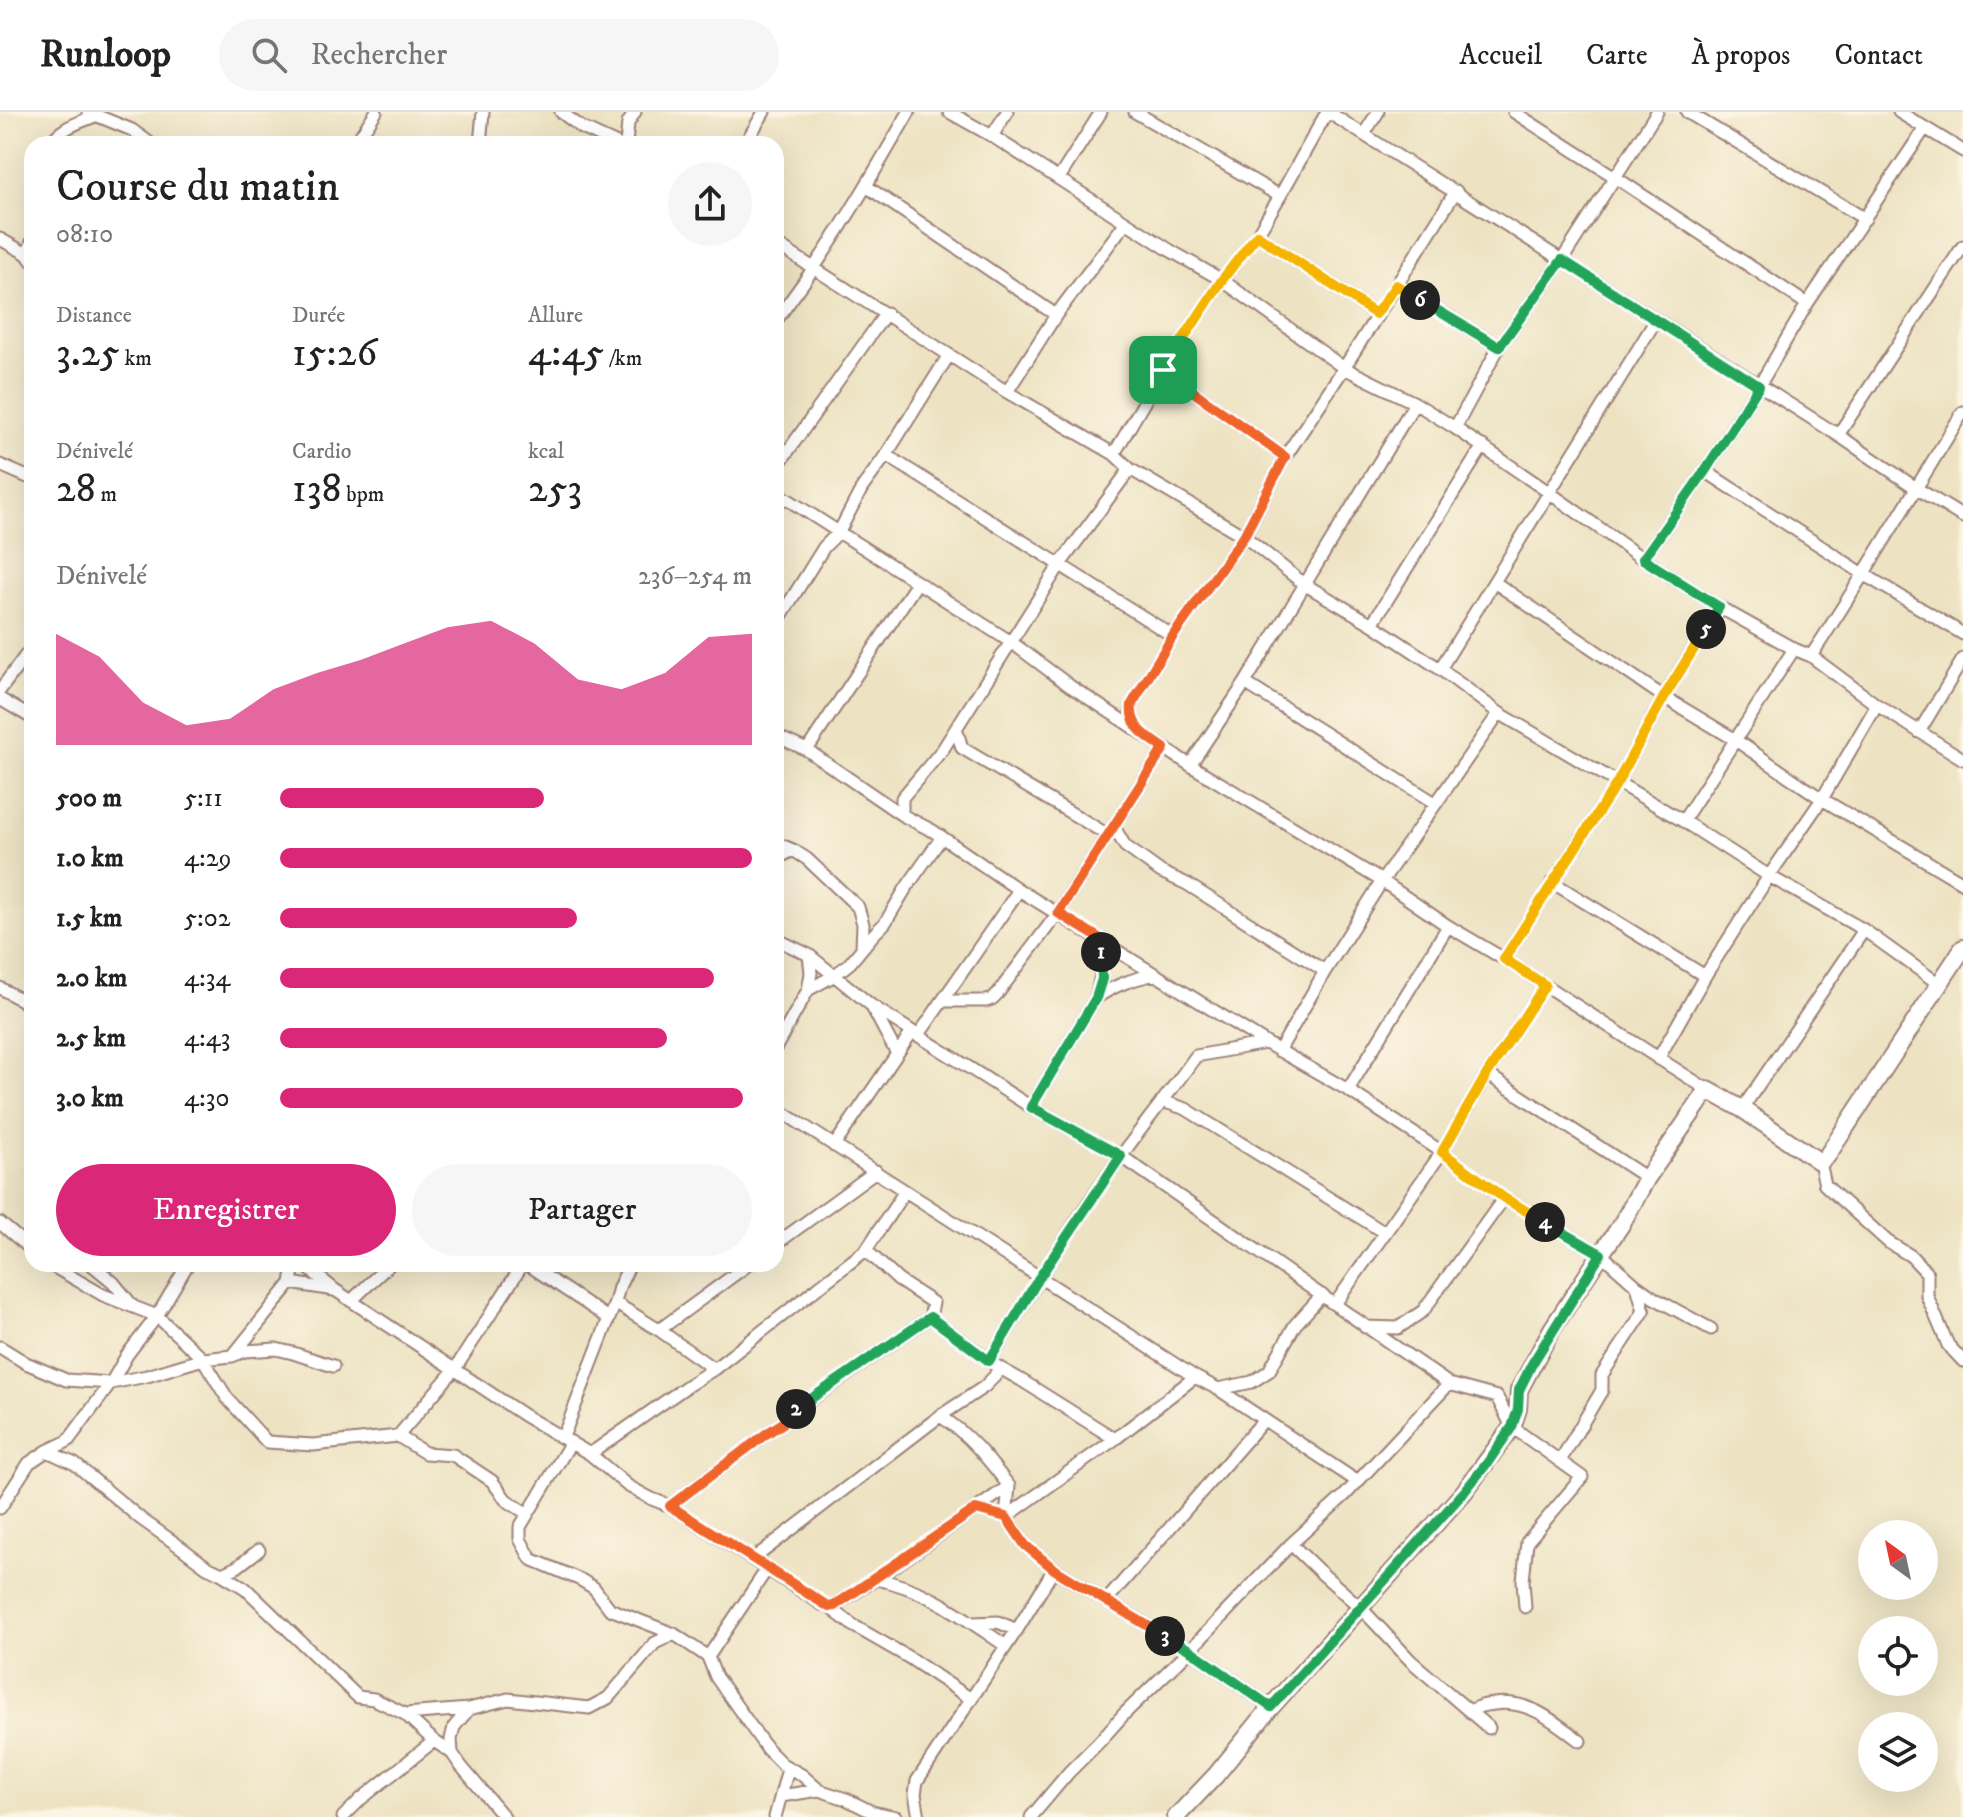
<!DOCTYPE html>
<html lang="fr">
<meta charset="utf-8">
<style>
:root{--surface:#fff;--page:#f6f6f6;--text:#222;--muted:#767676;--line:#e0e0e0;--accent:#db2777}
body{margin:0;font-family:"IM FELL DW Pica",serif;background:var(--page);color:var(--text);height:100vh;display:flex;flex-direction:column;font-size:30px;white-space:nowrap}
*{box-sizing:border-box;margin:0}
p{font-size:26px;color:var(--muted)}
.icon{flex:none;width:44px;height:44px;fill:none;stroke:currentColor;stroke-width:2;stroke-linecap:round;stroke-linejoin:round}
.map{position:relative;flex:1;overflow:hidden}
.sheet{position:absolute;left:24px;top:24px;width:760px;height:1136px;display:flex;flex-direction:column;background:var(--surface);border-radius:24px;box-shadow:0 8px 32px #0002}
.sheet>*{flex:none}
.needle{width:52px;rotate:327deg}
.tools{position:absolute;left:1858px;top:1408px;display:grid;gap:16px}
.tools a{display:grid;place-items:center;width:80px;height:80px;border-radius:50%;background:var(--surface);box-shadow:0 8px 32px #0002;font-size:40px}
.pin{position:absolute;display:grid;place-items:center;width:68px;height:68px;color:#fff;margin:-34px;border-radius:16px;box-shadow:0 4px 12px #0006}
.km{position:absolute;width:40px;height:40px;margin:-20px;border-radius:50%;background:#222;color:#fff;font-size:22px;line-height:40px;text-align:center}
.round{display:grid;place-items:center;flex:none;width:84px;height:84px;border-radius:42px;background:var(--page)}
.head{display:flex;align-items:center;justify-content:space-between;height:136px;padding:0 32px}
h1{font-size:44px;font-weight:600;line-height:60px}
.figures{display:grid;grid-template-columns:repeat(3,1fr);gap:12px;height:136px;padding:8px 32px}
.figures div{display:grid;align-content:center}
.figures b{font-size:40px;font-weight:600}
.figures small{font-size:22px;font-weight:400}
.figures p{font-size:22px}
.chart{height:224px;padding:16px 32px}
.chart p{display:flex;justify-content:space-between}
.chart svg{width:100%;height:144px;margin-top:8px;fill:var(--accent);opacity:.7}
.button{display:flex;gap:16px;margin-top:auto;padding:16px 32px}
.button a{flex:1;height:92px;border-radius:48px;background:var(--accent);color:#fff;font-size:32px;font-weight:600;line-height:92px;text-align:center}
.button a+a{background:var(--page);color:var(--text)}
ul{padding:0 32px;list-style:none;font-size:26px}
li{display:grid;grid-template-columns:128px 96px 1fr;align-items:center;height:60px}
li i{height:20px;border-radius:10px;background:var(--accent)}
header{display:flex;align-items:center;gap:48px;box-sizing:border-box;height:112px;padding:0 40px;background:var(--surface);border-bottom:2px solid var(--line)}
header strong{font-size:38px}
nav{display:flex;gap:44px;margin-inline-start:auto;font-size:28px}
.search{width:560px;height:72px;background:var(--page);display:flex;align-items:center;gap:20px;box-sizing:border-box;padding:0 28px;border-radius:44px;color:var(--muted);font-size:30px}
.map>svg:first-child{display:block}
</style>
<header>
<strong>Runloop</strong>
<div class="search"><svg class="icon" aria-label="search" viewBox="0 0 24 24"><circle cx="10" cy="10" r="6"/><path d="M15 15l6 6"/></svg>Rechercher</div>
<nav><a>Accueil</a><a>Carte</a><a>À propos</a><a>Contact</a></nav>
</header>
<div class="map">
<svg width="1963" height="1705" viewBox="0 0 1963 1705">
<rect width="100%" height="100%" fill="#fcf5e5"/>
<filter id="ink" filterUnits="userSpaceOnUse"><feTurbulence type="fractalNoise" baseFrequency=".0125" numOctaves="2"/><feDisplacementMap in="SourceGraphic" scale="16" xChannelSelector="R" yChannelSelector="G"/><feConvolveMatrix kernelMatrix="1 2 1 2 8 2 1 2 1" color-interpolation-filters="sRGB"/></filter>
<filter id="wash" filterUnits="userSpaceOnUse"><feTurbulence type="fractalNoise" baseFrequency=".006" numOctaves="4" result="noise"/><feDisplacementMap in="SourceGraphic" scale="32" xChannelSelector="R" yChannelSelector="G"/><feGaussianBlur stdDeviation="1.8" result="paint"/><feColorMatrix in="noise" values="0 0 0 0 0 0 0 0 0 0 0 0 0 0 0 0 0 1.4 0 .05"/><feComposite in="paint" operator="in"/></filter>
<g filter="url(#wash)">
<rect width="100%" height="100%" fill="#ede3c3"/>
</g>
<g filter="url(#ink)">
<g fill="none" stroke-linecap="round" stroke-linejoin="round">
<!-- street casing -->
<g stroke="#9c8177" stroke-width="15">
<path id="street" d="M88,0L132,18L151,32
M561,0L582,16L617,32
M949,0L992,24L1171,139L1222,168L1344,256L1415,291L1455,316L1550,381L1643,447L1719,495L1794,537L1811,544L1877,593L1963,647
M1135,0L1280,84
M1328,0L1838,323L1916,376L1963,405
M1514,0L1615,65L1807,192
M1687,0L1865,107
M1899,0L1963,39
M1364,22L1378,0
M992,24L1007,0
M50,32C60,16 78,11 95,4
M355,32L376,0
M480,32L483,0
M626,32L628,11L635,0
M745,32L764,0
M1059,66L1101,0
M866,74L1056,203
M1257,123L1376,202
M0,127L27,142
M32,130L27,142L32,149
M776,132L1007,280L1114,342L1130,357L1244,424L1304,472L1372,512L1440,557L1499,601L1683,709L1769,764L1864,818L1939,872
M1396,173L1499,235
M776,209C789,190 803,172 815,154C849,104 879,52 909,0
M1163,258L1285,345
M1007,280L1056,203L1126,110
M1455,316L1499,235L1562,148L1657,0
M1838,323L1963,134
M1114,342L1163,258L1222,168L1257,123L1280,84L1327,0
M886,343L1173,524
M0,353L32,367
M776,356L886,201
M1705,359L1865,463L1963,522
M776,380L1011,530L1070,574L1190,653L1382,769L1448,814L1504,847L1708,978
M1643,447L1705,359L1759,274L1807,192L1925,16
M1494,470L1664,585L1734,627L1822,687L1963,771
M776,512L824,435L839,420L862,376L886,343L949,243
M1372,512L1483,334
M1811,544C1864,464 1912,382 1963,300
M1440,557L1656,208
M1245,571L1435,691
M0,578L32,535
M0,587L32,606
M956,616L962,636L1108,723
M1136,616L1131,599L1132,592L1173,524L1244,424L1285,345L1344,256L1456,79
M1919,620L1963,547
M776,624L807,638L902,703L933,719L1019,778L1266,931L1348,978L1442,1040L1504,1086L1601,1142L1637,1174L1654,1186L1711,1217
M807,638L917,471
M1190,653L1245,571L1415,291
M902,703V686L943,637L1061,451L1130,357
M1683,709L1794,537
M1114,715L1125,734L1161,760L1187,772L1325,859
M776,731L793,738L807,747L858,795L863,812L862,836
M776,747L793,738
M1552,770L1705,864
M776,827L809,843L872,894L1031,995L1121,1044L1449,1272L1497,1285L1512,1315L1582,1365L1527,1430L1523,1469L1525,1495
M1504,847L1617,671L1664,585L1719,495
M0,876L23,889L32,898
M808,878L835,863L850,851L874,822L885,811L906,776L942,725
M1096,886C1115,873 1132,867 1156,862
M943,889H986L992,887L998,881L1058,801L1164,636
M872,895L897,942
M918,924L1019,778
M776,935L808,878L811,861L809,843
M1279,939L1325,859L1382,769L1499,601
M1658,947L1705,864L1769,764L1822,687L1877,593
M1487,962L1647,1066
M1348,978L1448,814
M1162,989L1186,997L1385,1121
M1031,995L1096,886L1102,858L1099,826
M776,996L1195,1265L1218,1277L1358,1370
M1742,997L1864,818
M834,1034L912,920
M1820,1050L1825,1073L1888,1130L1911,1144L1927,1161V1184L1948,1233L1963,1249
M0,1111L32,1138
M776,1132L876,1059
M49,1152L103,1183L157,1204L203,1247L227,1286L267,1330L313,1333L398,1324
M91,1152L113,1170L131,1192
M303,1152L335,1178L371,1202L525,1304L590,1342L628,1374L652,1387L670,1394L823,1493L829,1495L834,1494L876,1467C928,1477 963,1505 1006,1534
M523,1152L455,1257L398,1324L425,1341L453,1343L492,1369L506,1388L528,1402
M527,1152L608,1206
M291,1171L334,1178
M351,1189L390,1152
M615,1191L659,1218L714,1257
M1335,1192L1442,1040L1487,962L1545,873
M930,1205L998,1255L1021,1268L1115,1327
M1365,1215L1398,1216L1423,1199L1504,1086
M659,1218L749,1152
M0,1235L26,1251L66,1268L111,1271L127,1243L157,1204L188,1152
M235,1241L291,1171L294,1152
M989,1249C1031,1179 1074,1109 1122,1043C1146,1009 1172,978 1196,944L1266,931
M1218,1277L1252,1270L1269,1259L1295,1213L1322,1183
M940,1304C969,1322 988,1347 1009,1374L1006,1405L1025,1433L1054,1457L1106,1489L1190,1538L1271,1595
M563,1325L615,1191L619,1175L630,1152
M571,1330L520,1415V1427L531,1447L581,1468L594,1476L610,1497L674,1522L708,1545L767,1457
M47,1339L75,1352L141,1407L179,1434L207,1455L222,1462L245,1476L358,1585L374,1587L405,1602L434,1629L452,1641L461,1654L504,1705
M590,1342L690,1272L714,1257L866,1138
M1560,1349L1602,1278V1263L1644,1199L1637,1174
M670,1394L766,1322L783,1311L787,1304L930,1205L933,1191L898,1168L866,1138L905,1079
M0,1396L29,1351L47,1339L68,1329L111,1271L147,1264L203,1247L232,1244L245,1239L261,1238L276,1237L293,1241L333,1254
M976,1397L1006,1405L1115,1327L1195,1265
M1291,1432L1319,1459L1360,1495L1411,1549L1489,1616
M753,1447L940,1304L984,1275L995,1264L998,1255
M222,1462L237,1455L259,1438
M876,1467L1009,1374
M1106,1489L1264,1308
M829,1495L854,1514L908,1545L971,1587
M973,1511L998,1510L1017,1518
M708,1545L716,1565L767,1637L782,1652L802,1663L819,1678L846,1687L872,1700L896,1705
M1470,1600C1477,1594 1484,1593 1494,1592C1529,1587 1553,1609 1580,1629
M405,1602L469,1597
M452,1641L451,1627L454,1615L469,1597L508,1587L589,1596L608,1586L655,1531L674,1522
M781,1684L819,1678
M343,1705L361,1687L434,1629
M775,1705L788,1657
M919,1705L915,1682L917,1669L1020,1513L1054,1457
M1031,1705L1069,1660L1100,1629L1124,1602L1190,1538L1291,1432L1345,1383L1449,1272"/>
</g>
<!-- secondary casing -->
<g stroke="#9c8177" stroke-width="20">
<path id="secondary" d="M1176,1705L1216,1663L1271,1595L1464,1380L1512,1315L1518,1297L1519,1278L1552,1217L1601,1142L1621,1113L1647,1066L1708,978L1742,997L1820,1050L1827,1044L1963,836"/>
</g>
<!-- street -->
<use href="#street" stroke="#fff" stroke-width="11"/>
<!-- secondary -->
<use href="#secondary" stroke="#fff" stroke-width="16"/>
</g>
</g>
<g fill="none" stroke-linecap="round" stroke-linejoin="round" filter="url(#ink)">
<!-- split-1 casing -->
<g stroke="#fff" stroke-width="16">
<path id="split-1" d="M1101,840L1099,826L1058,801L1164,636C1147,624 1129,616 1132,592L1173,524L1244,424L1285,345L1163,258"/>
</g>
<!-- split-2 casing -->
<g stroke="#fff" stroke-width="16">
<path id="split-2" d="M796,1297L930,1205L989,1249L1039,1166L1121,1044L1031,995L1096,886L1102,867L1101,840"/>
</g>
<!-- split-3 casing -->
<g stroke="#fff" stroke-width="16">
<path id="split-3" d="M796,1297L787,1304L783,1311L766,1322L670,1394L829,1495L834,1494L976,1397L1006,1405L1025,1433L1054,1457L1106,1489L1165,1524"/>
</g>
<!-- split-4 casing -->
<g stroke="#fff" stroke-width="16">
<path id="split-4" d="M1165,1524L1190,1538L1271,1595L1464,1380L1488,1350L1512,1315L1518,1297L1519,1278L1532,1252L1601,1142L1545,1110"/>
</g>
<!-- split-5 casing -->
<g stroke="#fff" stroke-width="16">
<path id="split-5" d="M1545,1110L1504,1086L1442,1040L1487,962L1545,873L1504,847L1617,671L1664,585L1706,517"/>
</g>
<!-- split-6 casing -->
<g stroke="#fff" stroke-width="16">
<path id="split-6" d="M1420,188L1499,235L1562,148L1759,274L1705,359L1643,447L1719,495L1706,517"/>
</g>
<!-- split-7 casing -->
<g stroke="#fff" stroke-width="16">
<path id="split-7" d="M1163,258L1222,168L1257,123L1376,202L1396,173L1420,188"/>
</g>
<!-- split-1 -->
<use href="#split-1" stroke="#f0652b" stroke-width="10"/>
<!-- split-2 -->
<use href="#split-2" stroke="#22a559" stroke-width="10"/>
<!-- split-3 -->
<use href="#split-3" stroke="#f0652b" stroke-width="10"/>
<!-- split-4 -->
<use href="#split-4" stroke="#22a559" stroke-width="10"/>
<!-- split-5 -->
<use href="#split-5" stroke="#f5b400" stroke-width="10"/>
<!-- split-6 -->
<use href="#split-6" stroke="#22a559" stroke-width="10"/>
<!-- split-7 -->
<use href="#split-7" stroke="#f5b400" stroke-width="10"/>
</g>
</svg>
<div class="tools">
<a><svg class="needle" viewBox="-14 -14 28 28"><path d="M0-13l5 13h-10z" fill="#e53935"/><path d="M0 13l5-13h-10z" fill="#767676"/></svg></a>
<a><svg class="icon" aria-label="locate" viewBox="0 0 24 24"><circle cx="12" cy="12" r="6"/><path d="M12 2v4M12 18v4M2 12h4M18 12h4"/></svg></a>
<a><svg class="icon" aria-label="layers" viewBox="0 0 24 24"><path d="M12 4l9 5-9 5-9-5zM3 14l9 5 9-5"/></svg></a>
</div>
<div class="pin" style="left:1163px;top:258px;background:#1e9e55"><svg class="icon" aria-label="arrive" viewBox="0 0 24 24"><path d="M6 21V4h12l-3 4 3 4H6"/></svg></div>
<b class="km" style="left:1101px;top:840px">1</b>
<b class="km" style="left:796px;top:1297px">2</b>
<b class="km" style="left:1165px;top:1524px">3</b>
<b class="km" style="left:1545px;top:1110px">4</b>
<b class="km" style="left:1706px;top:517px">5</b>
<b class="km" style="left:1420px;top:188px">6</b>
<section class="sheet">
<div class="head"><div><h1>Course du matin</h1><p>08:10</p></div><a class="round"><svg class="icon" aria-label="share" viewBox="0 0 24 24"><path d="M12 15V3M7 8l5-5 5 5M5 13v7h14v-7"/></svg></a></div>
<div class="figures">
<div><p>Distance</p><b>3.25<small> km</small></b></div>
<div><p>Durée</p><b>15:26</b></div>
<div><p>Allure</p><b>4:45<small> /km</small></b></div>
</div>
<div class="figures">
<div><p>Dénivelé</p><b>28<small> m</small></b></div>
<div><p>Cardio</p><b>138<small> bpm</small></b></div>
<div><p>kcal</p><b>253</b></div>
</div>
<div class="chart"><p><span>Dénivelé</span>236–254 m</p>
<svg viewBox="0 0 160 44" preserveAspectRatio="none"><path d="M0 44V10L10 17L20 31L30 38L40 36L50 27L60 22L70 18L80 13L90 8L100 6L110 13L120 24L130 27L140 22L150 11L160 10V44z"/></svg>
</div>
<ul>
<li><b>500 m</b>5:11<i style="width:56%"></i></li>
<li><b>1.0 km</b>4:29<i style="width:100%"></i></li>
<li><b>1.5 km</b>5:02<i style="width:63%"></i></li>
<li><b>2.0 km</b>4:34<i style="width:92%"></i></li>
<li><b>2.5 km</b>4:43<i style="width:82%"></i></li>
<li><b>3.0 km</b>4:30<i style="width:98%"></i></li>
</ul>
<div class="button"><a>Enregistrer</a><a>Partager</a></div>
</section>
</div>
